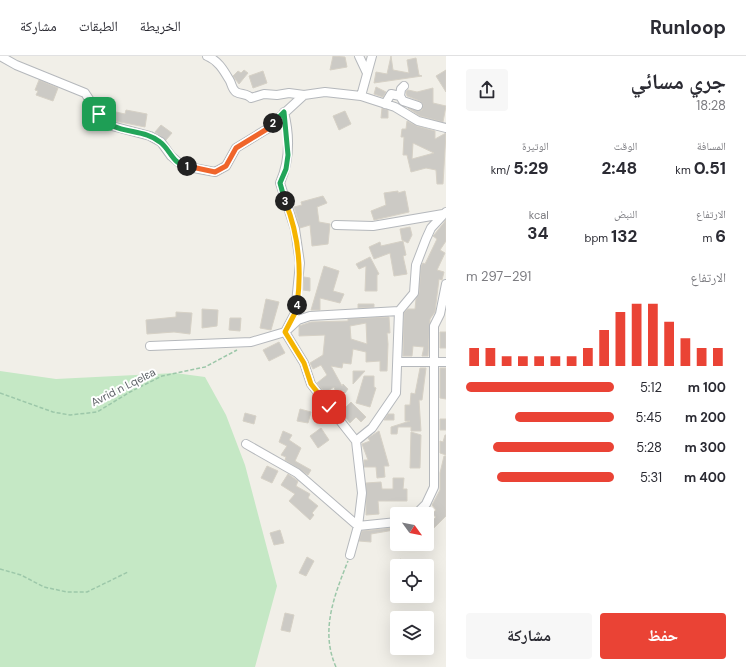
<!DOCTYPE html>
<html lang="ar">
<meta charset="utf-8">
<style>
:root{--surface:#fff;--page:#f7f7f7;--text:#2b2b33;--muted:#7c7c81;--line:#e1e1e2;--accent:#ea4335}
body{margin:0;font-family:"DM Sans","Noto Naskh Arabic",sans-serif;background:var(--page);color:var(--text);direction:rtl;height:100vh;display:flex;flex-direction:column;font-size:15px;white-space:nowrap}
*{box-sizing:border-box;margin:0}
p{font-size:13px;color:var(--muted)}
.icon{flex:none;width:22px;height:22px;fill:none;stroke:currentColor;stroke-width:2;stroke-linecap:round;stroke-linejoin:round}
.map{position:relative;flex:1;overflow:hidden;direction:ltr}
.drawer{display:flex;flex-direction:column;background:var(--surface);width:300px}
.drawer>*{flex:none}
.needle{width:26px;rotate:123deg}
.controls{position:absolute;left:390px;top:451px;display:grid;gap:8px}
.controls a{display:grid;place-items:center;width:44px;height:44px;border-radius:4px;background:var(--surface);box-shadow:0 4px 16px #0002;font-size:20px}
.pin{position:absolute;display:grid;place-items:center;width:34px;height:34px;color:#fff;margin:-17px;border-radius:8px;box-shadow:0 2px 6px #0006}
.km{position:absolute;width:20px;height:20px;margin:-10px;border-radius:50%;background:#222;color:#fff;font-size:11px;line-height:20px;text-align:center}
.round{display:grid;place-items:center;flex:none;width:42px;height:42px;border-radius:4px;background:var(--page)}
.summary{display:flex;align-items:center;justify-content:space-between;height:68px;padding:0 20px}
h1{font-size:22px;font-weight:700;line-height:30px}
.stats{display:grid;grid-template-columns:repeat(3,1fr);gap:6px;height:68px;padding:4px 20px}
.stats div{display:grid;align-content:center}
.stats b{font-size:17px;font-weight:700}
.stats small{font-size:11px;font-weight:400}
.stats p{font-size:11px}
.chart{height:112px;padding:8px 20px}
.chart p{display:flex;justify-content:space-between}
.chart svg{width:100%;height:72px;margin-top:4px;stroke:var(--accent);stroke-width:6}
.action{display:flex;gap:8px;margin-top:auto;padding:8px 20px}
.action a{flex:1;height:46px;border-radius:4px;background:var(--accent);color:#fff;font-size:16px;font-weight:700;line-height:46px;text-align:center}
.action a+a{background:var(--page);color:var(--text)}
ul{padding:0 20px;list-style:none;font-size:13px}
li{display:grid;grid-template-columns:64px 48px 1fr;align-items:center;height:30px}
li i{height:10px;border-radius:5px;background:var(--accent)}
header{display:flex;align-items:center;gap:24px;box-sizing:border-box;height:56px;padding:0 20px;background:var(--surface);border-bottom:1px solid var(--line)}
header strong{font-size:19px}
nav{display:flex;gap:22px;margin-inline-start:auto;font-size:14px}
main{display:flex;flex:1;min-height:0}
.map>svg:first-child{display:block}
</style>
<header>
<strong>Runloop</strong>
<nav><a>الخريطة</a><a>الطبقات</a><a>مشاركة</a></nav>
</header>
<main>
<section class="drawer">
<div class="summary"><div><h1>جري مسائي</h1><p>18:28</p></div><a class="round"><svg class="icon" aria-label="share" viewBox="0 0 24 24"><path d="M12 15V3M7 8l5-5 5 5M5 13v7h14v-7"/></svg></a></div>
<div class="stats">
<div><p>المسافة</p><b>0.51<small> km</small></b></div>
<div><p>الوقت</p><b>2:48</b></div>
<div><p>الوتيرة</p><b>5:29<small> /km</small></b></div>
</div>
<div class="stats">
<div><p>الارتفاع</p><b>6<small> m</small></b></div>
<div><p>النبض</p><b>132<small> bpm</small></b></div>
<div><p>kcal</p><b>34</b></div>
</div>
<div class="chart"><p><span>الارتفاع</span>291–297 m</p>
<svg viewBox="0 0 160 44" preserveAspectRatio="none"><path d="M5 44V33M15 44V33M25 44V38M35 44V38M45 44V38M55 44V38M65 44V38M75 44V33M85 44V22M95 44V11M105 44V6M115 44V6M125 44V17M135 44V27M145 44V33M155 44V33"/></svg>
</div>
<ul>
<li><b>100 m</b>5:12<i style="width:100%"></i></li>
<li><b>200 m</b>5:45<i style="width:67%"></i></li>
<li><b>300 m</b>5:28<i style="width:82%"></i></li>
<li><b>400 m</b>5:31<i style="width:79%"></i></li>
</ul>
<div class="action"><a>حفظ</a><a>مشاركة</a></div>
</section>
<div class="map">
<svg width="446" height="611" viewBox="0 0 446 611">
<rect width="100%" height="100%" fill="#f1efe8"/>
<!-- green -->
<path fill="#c5e8c5" d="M0,315L56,323L175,317L205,321L226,359L245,409L277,530L255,611H0Z"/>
<!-- building -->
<path fill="#cccac5" stroke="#d6d1c6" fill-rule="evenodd" d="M333,0L345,1L347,11L330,14Z
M391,0L393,14L409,17L407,4L416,2L419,19L422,20L374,27L376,16L387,18Z
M244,14L248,17L239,28L233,20L238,15L241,17Z
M446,14V36L436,20Z
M263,15L267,27L253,32L249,20Z
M39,24L58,32L53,45L36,39L38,35L35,34Z
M376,31L386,36L383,41L374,38Z
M433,32V47L446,50L443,66L420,60L408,52L419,55L422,54L423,49L420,45L407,40L406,36L408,34L417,36Z
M382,52L388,54V62H381Z
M107,54L125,58L126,54L147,58L145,71L115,65L107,58Z
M345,55L351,68L339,74L333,60Z
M407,65L417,70L435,75V83L446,77L443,128H437L436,114L426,112L411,116L407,99H403L404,81H401L402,73H406ZM413,87L434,97L412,103Z
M161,69L172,77L166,84L155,76Z
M398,135V137L405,135L409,156L374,164L371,155L386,149L384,137Z
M323,140L327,147L317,151L319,166L330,168L328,188L312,190L310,169L300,172L294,151L302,149L301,146Z
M446,164V185L440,194L445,197L437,214L444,216L442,224L439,223L435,256L430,263L428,300H422L424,291L413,290L412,300H403L404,257L408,253H415L416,243L419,237L421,210L423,207L425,208L437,183L433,180L434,179Z
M410,171L412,179L408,187L402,184L400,173Z
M403,185L406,199L403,200L407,218L394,220L390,197L374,203L369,191L380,186L381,190Z
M370,201L379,218L377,219V235H365L366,210L359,213L356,208Z
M324,210L339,215L333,235L344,238L340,247L320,242V254H311Z
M304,221L310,222V235L303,234Z
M266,243L279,246L271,274L260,272Z
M358,248H374V251L358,252Z
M202,253L218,254L217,270L202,272Z
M176,256L192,257L190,278L174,276L147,278L146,264L176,261Z
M389,261L390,277H387L388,288L387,315H380V305L366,306V296L353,293L351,308L343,307L342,312L331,310L342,330L343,328L348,333L345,337L342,335L336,337L334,331L325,337L317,327L327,319L321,309L313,313L310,307L323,299L325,279L299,280V270L311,266L348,265V263ZM366,267L367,288L351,283L350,270Z
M230,262H241L240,275L229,274Z
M440,276H446V292H440Z
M279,286L285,297L269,305L263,294Z
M420,312H426L422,344H419L421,375H411V371H398L397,378H391V371L410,365H405V349H410L411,337L415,338Z
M440,312H446V343L440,342Z
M353,315H365L353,328Z
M364,320H374V331L376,332L370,351L356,347Z
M351,346L366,361L361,366L356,361L350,367L341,356Z
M300,353L311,356L308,367L297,365Z
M245,357L256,360L254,368L243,365Z
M388,358H394V364H384Z
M440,363H446V374H440Z
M321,372L329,384L318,392L310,380Z
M283,375L292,379L289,384L301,392L295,405L311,414L308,419L285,404L286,401L281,399L287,390L279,386Z
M379,375L389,410H384L385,421L377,422L376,411H364V404H368L362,388L370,385L368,382Z
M411,376L421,379L420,412H410Z
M445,379H446V399L440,397V385L443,386Z
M444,400H446V460L427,479V470L436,461L432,458L436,454L432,449L440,434V417Z
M267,410L278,415L272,427L261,422Z
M288,418L298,425L296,430L310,438L308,442L318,450L312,457L314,459L310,464L289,445L295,438L281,429Z
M393,422H404L403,433H407V445H378L379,458L366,459V427L381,426L382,433H393Z
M393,472L394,474L371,478V486L359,485L362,475Z
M280,474L284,487L274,489L270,477Z
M307,501L314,505L306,520L299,517Z
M400,503L418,509V510H398Z
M285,557L294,559L290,576L281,574Z"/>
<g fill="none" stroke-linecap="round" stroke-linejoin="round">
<!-- minor casing -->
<g stroke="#b5b8bc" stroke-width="10">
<path id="minor" d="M0,0L16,9L85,37L99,58L112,70L150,80L161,86L171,100L183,110L215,116L226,110L236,92L267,73L304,39L325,36L361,40L395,51L418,65L446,72
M207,0C219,5 224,15 230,25C232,29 232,33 236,36C241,39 247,37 251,42L264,38L277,39L289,37L304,39
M359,0L367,17
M361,40L372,0
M400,40L403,45L418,50
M385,48L391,38L400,40L401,33L404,30
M284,56C290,80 290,104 280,127L295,173L300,207L295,257L285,276L304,307L311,328L356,385L362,437L358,470L350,499
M336,169L373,170L443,158
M150,290L251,286L285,276L298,264L310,260L399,255L414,237L416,209L426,183L431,172L446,156
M398,306H446
M356,385L372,372L396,337L399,255
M246,388L297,417L358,470L397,466
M416,458L426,448L434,431V270L440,258L446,228"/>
</g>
<!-- path -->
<path stroke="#9cc7a9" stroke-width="1.5" stroke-dasharray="4 2" stroke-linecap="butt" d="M0,337L53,356L70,359L97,356L130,336L162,320L205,311L237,294
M0,513L21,519L44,531L67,536H87L128,516
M336,611C320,575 334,540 348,505"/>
<!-- minor -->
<use href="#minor" stroke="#fff" stroke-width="8"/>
</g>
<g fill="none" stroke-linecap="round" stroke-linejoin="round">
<!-- split-1 casing -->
<g stroke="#fff" stroke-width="8">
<path id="split-1" d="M99,58C103,61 108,68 113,70C128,77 147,75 160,86C170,93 173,109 187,110"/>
</g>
<!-- split-2 casing -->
<g stroke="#fff" stroke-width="8">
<path id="split-2" d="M187,110L215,116L226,110L236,92L267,73L273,67"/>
</g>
<!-- split-3 casing -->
<g stroke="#fff" stroke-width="8">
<path id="split-3" d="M273,67L284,56L288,99L286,113L280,127L285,145"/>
</g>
<!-- split-4 casing -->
<g stroke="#fff" stroke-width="8">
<path id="split-4" d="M285,145C299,179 302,213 297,249"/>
</g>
<!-- split-5 casing -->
<g stroke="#fff" stroke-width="8">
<path id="split-5" d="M297,249L295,257L285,276L304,307L311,328L329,351"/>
</g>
<!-- split-1 -->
<use href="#split-1" stroke="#22a559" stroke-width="5"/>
<!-- split-2 -->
<use href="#split-2" stroke="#f0652b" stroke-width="5"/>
<!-- split-3 -->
<use href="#split-3" stroke="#22a559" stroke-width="5"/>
<!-- split-4 -->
<use href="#split-4" stroke="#f5b400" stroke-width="5"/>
<!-- split-5 -->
<use href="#split-5" stroke="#f5b400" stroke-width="5"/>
</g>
<g text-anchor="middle" stroke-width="4" stroke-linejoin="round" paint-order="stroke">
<!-- street labels -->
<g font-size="11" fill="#5f6368" stroke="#fff">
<text transform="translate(123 331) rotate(-27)" y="4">Avrid n Lqelɛa</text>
</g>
</g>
</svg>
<div class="controls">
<a><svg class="needle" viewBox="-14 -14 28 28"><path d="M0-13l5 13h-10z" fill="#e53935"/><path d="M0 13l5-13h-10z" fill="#7c7c81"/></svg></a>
<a><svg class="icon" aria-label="locate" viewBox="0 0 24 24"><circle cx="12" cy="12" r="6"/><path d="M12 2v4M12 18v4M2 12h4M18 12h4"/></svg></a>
<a><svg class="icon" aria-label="layers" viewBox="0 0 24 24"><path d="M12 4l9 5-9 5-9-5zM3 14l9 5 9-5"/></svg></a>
</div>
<div class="pin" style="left:99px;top:58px;background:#1e9e55"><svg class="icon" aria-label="arrive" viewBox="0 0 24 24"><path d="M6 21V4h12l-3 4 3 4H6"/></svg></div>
<div class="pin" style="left:329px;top:351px;background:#d93025"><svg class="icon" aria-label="check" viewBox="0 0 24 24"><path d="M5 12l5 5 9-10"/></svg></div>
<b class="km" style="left:187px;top:110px">1</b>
<b class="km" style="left:273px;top:67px">2</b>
<b class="km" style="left:285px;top:145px">3</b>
<b class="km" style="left:297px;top:249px">4</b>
</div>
</main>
